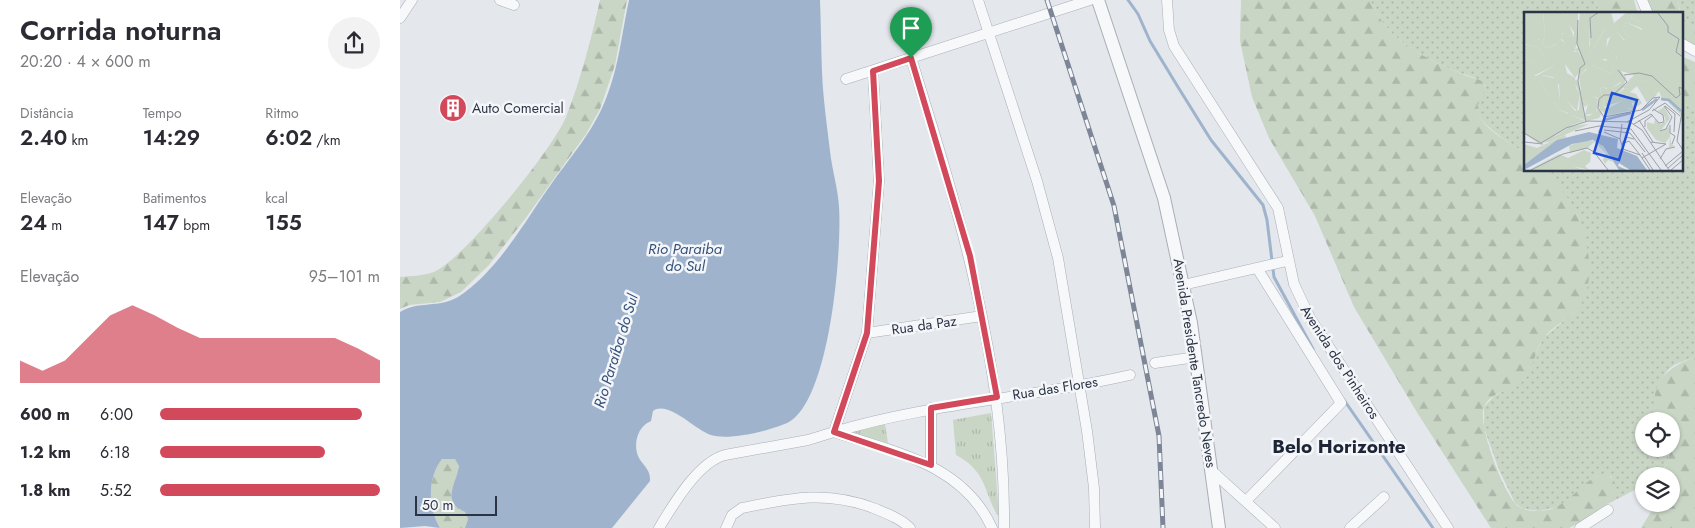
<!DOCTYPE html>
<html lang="pt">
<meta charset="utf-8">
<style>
:root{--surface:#fff;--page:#f2f2f3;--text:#2b2b33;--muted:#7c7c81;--accent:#d1495b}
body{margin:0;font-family:Jost,sans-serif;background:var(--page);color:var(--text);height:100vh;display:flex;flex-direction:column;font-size:19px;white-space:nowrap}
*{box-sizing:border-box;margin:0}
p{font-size:16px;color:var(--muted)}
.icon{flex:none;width:28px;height:28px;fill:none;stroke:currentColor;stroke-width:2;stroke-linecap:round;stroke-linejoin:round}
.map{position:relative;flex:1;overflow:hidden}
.sheet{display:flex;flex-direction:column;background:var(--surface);width:400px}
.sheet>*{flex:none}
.buttons{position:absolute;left:1235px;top:412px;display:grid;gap:10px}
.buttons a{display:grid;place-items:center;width:45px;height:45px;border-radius:50%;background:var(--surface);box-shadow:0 1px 4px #0004;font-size:25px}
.scale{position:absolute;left:15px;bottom:12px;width:82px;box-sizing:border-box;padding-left:5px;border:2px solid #2b3445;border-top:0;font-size:14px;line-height:18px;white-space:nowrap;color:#2b3445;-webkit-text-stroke:4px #f4f6f9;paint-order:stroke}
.pin{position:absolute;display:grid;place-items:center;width:42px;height:42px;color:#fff;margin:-51px -21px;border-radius:50% 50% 50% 0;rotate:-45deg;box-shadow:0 0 5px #0007}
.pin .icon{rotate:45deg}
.round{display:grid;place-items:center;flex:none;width:52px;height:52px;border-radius:26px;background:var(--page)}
.head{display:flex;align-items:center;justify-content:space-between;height:85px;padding:0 20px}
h1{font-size:28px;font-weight:600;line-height:38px}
.metrics{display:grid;grid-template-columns:repeat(3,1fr);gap:8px;height:85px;padding:5px 20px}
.metrics div{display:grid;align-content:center}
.metrics b{font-size:21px;font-weight:600}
.metrics small{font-size:14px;font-weight:400}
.metrics p{font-size:14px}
.chart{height:140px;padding:10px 20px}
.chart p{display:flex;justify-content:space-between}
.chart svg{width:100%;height:90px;margin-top:5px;fill:var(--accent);opacity:.7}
ul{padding:0 20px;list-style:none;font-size:16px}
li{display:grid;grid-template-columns:80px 60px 1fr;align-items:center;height:38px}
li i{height:12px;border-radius:6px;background:var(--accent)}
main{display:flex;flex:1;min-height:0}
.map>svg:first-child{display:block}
</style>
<main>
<section class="sheet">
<div class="head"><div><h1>Corrida noturna</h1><p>20:20 · 4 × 600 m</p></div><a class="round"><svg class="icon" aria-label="share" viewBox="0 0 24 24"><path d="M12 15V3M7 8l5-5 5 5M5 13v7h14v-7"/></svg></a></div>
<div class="metrics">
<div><p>Distância</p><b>2.40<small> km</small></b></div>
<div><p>Tempo</p><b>14:29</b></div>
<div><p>Ritmo</p><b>6:02<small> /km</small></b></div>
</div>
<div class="metrics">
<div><p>Elevação</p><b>24<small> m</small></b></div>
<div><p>Batimentos</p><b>147<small> bpm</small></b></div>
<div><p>kcal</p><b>155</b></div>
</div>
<div class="chart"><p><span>Elevação</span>95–101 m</p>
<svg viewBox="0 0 160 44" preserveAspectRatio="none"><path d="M0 44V33L10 38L20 33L30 22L40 11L50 6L60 11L70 17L80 22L90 22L100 22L110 22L120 22L130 22L140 22L150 27L160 33V44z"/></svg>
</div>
<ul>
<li><b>600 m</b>6:00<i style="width:92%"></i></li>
<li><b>1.2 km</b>6:18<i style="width:75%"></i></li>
<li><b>1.8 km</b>5:52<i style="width:100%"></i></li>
</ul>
</section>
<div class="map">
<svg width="1295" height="528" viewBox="0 0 1295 528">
<defs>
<pattern id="grass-dots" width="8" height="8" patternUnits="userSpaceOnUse" patternTransform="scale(1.25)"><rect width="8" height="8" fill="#c9d6c5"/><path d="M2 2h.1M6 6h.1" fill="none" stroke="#adb8ab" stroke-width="1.8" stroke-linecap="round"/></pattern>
<pattern id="forest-firs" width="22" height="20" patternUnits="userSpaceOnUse" patternTransform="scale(1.25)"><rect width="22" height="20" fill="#c9d6c5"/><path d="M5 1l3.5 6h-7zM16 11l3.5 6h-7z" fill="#adb8ab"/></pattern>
<pattern id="park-tufts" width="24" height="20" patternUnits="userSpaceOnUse" patternTransform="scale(1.25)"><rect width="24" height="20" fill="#c9d6c5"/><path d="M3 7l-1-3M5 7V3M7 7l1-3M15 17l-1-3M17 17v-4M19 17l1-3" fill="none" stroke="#adb8ab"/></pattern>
</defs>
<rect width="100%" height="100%" fill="#e4e7ec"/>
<!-- grass -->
<path fill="url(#grass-dots)" d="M970,0H1196L1200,14H1125V154C1113,143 1076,125 1077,107C1077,99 1085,93 1085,85C1079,77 1067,76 1058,72C1020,56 986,39 970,0Z
M1278,0H1295V29L1281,17Z
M1281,103L1295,108V357C1287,360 1275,363 1269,369C1256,383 1252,404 1259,421H1244V449H1268V463L1256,476H1244V485L1200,508C1210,498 1220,491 1211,476H1197L1162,506L1140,511L1123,509L1115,503L1099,470L1084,428V407L1094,396L1124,380L1143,338L1176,311L1182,301L1187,285V253L1179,218L1168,199L1143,170H1281Z"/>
<!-- forest -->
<path fill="url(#forest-firs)" d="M200,0H227L215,65L200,109L186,134L125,219L89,265L61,292L40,302L9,305L0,309V277C11,276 23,276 34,272C65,258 153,149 166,117C181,79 191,39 200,0Z
M841,0H970C987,41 1023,57 1062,74C1069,77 1077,78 1084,82L1085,89L1077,107C1079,130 1110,140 1125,154V170H1143C1154,182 1166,193 1174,208C1188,235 1197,279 1180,306C1171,320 1152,325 1143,339C1134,351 1134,370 1124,380C1112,391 1091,391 1084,407C1077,424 1104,495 1118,506C1124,511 1132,511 1140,511C1171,510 1182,475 1207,474C1235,491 1183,522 1169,528H1091L1018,414L954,307L915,216L869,138L852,97L840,41Z
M1196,0H1234L1238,14H1200Z
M1246,0H1278L1280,14H1253Z
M1281,17L1295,29V46L1281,39Z
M1281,56L1295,62V108L1281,103Z
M1295,357V528H1241L1256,504H1271V476H1256C1266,468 1270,462 1268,449H1271V421H1259C1246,387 1264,368 1295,357Z
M48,458H55L59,466C56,483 43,503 65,512L68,519L65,528H40C28,508 27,478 42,459Z"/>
<!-- park -->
<path fill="url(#park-tufts)" d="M591,413L599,515H597C584,490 585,470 556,455L553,420Z
M485,424L488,443L452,432Z"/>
<!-- water -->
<path fill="#9fb4cc" d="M229,0H420C421,24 421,48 422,72C423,98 427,125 430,151C432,170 438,188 439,207C442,251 430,399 389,422C373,430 329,441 311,435C295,430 268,400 253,411L251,421C238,426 233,443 238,456C242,465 251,469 250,481L212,528H65L68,519L65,512C41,502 56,484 59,466L55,459H42C27,478 28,508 40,528L25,526L0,528V312C17,301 40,308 58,297C98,271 125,221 152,183C172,155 195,129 207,96C219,65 222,32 229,0Z"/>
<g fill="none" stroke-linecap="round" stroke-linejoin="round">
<!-- stream -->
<path stroke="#9fb4cc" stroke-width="3" d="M728,0L738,14L750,41L778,87L811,140L863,205L867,220L874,277L913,349
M944,400L1033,528"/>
<!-- minor casing -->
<g stroke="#a9aeb7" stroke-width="11">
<path id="minor" d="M100,0L114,5
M578,0L637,181L658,258L687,431L694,488L695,528
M767,0L769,30L774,46L878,208L894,284L910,318L1048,528
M1242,0L1248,14
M0,18L12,0
M1281,43L1295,51
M511,58C559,211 606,366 604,528
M446,79L690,0
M783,285L887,261
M467,333L582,316
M755,363L796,357
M434,432C531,403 631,398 730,375
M434,432C494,452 563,464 592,528
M531,465V408
M813,472L875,528
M847,500L941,403L857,268
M259,528C273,505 298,462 325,455L408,440L434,432L467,333L479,181L473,71
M326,528L332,515L342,508C391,498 428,490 476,509C488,514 501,519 510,528
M950,528L984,497
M1180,528L1208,510"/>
</g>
<!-- tertiary casing -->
<g stroke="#a9aeb7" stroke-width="14">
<path id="tertiary" d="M698,0L764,198L791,323L819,528"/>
</g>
<!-- minor -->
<use href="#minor" stroke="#f7f8fa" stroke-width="10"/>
<!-- tertiary -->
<use href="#tertiary" stroke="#f7f8fa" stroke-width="12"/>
<!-- rail casing -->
<g stroke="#7d8696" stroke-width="5">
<path id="rail" d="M647,0L714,206L759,436L763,528"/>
</g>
<!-- rail -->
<use href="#rail" stroke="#f4f6f9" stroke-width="3" stroke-dasharray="9" stroke-linecap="butt"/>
</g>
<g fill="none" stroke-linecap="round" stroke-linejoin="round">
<!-- route casing -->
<g stroke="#fff" stroke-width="10">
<path id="route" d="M511,58L570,256L597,397L531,408V465L434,432L467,333L479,181L473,71Z"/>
</g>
<!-- route -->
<use href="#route" stroke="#d1495b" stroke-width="6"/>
</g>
<!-- icons -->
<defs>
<g id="building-disc" transform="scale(1.4375)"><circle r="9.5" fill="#d1495b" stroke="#f4f6f9"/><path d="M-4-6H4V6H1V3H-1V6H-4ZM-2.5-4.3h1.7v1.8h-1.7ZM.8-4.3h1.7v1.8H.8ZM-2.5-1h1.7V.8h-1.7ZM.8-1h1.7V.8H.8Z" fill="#fff"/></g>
</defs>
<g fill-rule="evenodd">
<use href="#building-disc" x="53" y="108"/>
</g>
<g text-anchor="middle" stroke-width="5" stroke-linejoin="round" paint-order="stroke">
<!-- poi labels -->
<g font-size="14" fill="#2b3445" stroke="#f4f6f9" text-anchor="start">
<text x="72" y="113">Auto Comercial</text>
</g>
<!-- street labels -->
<g font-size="14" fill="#2b3445" stroke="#f4f6f9">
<text transform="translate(524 325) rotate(-8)" y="5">Rua da Paz</text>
<text transform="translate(940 362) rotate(57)" y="5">Avenida dos Pinheiros</text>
<text transform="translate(795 363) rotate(81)" y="5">Avenida Presidente Tancredo Neves</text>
<text transform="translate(655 388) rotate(-9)" y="5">Rua das Flores</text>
</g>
<!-- water labels -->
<g font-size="15" font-style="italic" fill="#34527a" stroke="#f4f6f9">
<text x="285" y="254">Rio Paraiba<tspan x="285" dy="17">do Sul</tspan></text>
<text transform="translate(216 351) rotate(-73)" y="5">Rio Paraíba do Sul</text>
</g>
<!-- district labels -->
<g font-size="19" font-weight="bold" fill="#1d2536" stroke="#f4f6f9">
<text x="939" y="453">Belo Horizonte</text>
</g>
</g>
<!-- overview -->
<g transform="translate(1124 12)">
<rect width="159" height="159" fill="#e4e7ec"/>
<path d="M0,0H16L18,22L13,30H0ZM19,0H44L42,5L50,25L38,21L37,28L41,31H53L50,40L54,39L61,52L51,66L41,52L43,61L51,66L52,76L56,82L53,99L43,89H36L35,73L29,65L18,63L16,68L23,82L27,83V91L30,90L35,98L61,109L48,113L32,123L30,125L47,114L65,112L25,130L14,131L0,121V59L12,64L30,54L24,53L21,45L33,32L22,36L18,32L21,23ZM59,0H78L74,5L83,14L65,42L63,41L66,33V13ZM159,0V107L156,111L157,103L143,89H139L135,79L133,82L123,74L121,69L107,67L110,63L97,59L102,66L100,73L96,70L88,76L91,80L89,82L84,75L82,81L83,76L76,75L77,82L69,84L74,87L72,101L61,103L64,92L58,88L55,64L68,53L87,62L93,45L88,40L85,47H78L87,23L93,20L100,28L105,26L99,18L102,10L118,18L116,10L107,6L109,0ZM0,32L14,35L19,42L7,53L0,44ZM101,76L105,77L109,96H104L98,89L79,95L80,85H90ZM41,123L42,125L0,153V132L13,136ZM60,138L67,141L66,150L61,154L65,158L48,154L60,158H5L35,142L44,146Z" fill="#c9d6c5"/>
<path d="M19,0L21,23L18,32L22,36L34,32L21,45L24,52L30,54L9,64L0,60V44L7,53L19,42L14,35L1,32L0,30L15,28V2ZM44,0H54V24L56,0H59L66,12L65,42L82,16L74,5L77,1L87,0L90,11L103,0H109L107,6L116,10L119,17L102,10L99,18L105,26L101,28L93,20L83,27L82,43L78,47L82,49L86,40L90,41L93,46L87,62L68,53L67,57H62L55,64L56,56L60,53L55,39L48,38L54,36L53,31H41L36,25L39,21L50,25V20L41,7ZM145,49V58L157,64L155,73L144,68ZM17,63L33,67L36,88L43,89L51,99L55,98L56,82L50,70L53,67L57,80V88L64,92L61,95L59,92L60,103L65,104L73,99V92L76,87L69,84L77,81L76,74L83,77L84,73L89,79L86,81L89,82L91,80L88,76L98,70L101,73L107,66L121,69L133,83L123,91L113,74L106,80L112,82L118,91L114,94L105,88V77L99,76L91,85L80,86L79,95L85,96L98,89L105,97L109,96L110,92L111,98L84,103L76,98L74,91V97L78,101L75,106L63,109L47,103V113L29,122V126L22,118L23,125L21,118H17L10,110L26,116L27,121L35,118L31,110L39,113L44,111V101L35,98L30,90L27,92V83L23,82L16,68ZM140,95L146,106L136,120L145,115L147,131L150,134L145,136L146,125L141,131L132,128L123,116V110L130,112L131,107L136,112L142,110L140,103L134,99ZM57,129H70L77,132L89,150L84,148L81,152L79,148L82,141L70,130L64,136L46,141L45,134Z" fill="#c9d6c5"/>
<path d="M65,120L94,127L93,136L113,144L123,158H106L95,151L94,154L103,158H95L79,134L69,128L48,132L0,158V153L33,128Z" fill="#9fb4cc"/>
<path fill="none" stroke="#9fb4cc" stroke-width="2.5" d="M137,87L145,88L157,99M118,98L133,87M75,121L80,108L107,101"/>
<path fill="none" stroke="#9a9fa9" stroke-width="1" d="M133,0L144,14V20L155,27L152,40L159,45M54,8L53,32L61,52L56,56L54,69L62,110M67,26L66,6L75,0M100,63L115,61L128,64L152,86L156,83L155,75L159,77M141,94L151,102L150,120M159,94L153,129L159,138M128,99L141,91L156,104M80,105L117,98L129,86L136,85L125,98L103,110M80,105L74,96L75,87L80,83H89L103,70L94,58M115,108L129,130M110,112L127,102L135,111L140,110L139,103L129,97M146,113V121L151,124L148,132M121,115V109L129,103M80,118L106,121L121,140M51,119L75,114L107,117L137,158M136,119L142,117L148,105L140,94M80,120L96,127L99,137L116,143L126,158M0,121L17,131L42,116L64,109L106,110L118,118L145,158M96,127L98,112M110,127L102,125L98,132L105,129L116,143M0,130L19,132M127,130L142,132M118,141L129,158M118,146L142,132M136,147L142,137L151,135M141,154L159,139M144,156L159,143M7,158L39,142L63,136L70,140L84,158M147,158L159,148"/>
<path fill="#1d4ed8" fill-opacity="0.15" stroke="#1d4ed8" stroke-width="2.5" d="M88,81L113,88L95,148L70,141Z"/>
<rect width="159" height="159" fill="none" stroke="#2b3445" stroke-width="2.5"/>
</g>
</svg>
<div class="buttons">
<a><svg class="icon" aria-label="locate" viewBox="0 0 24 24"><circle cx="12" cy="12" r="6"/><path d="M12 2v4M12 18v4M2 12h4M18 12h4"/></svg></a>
<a><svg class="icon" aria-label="layers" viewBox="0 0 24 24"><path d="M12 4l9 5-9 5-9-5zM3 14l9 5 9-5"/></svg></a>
</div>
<div class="scale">50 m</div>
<div class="pin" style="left:511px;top:58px;background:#1e9e55"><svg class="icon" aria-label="arrive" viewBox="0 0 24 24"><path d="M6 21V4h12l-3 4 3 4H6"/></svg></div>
</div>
</main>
